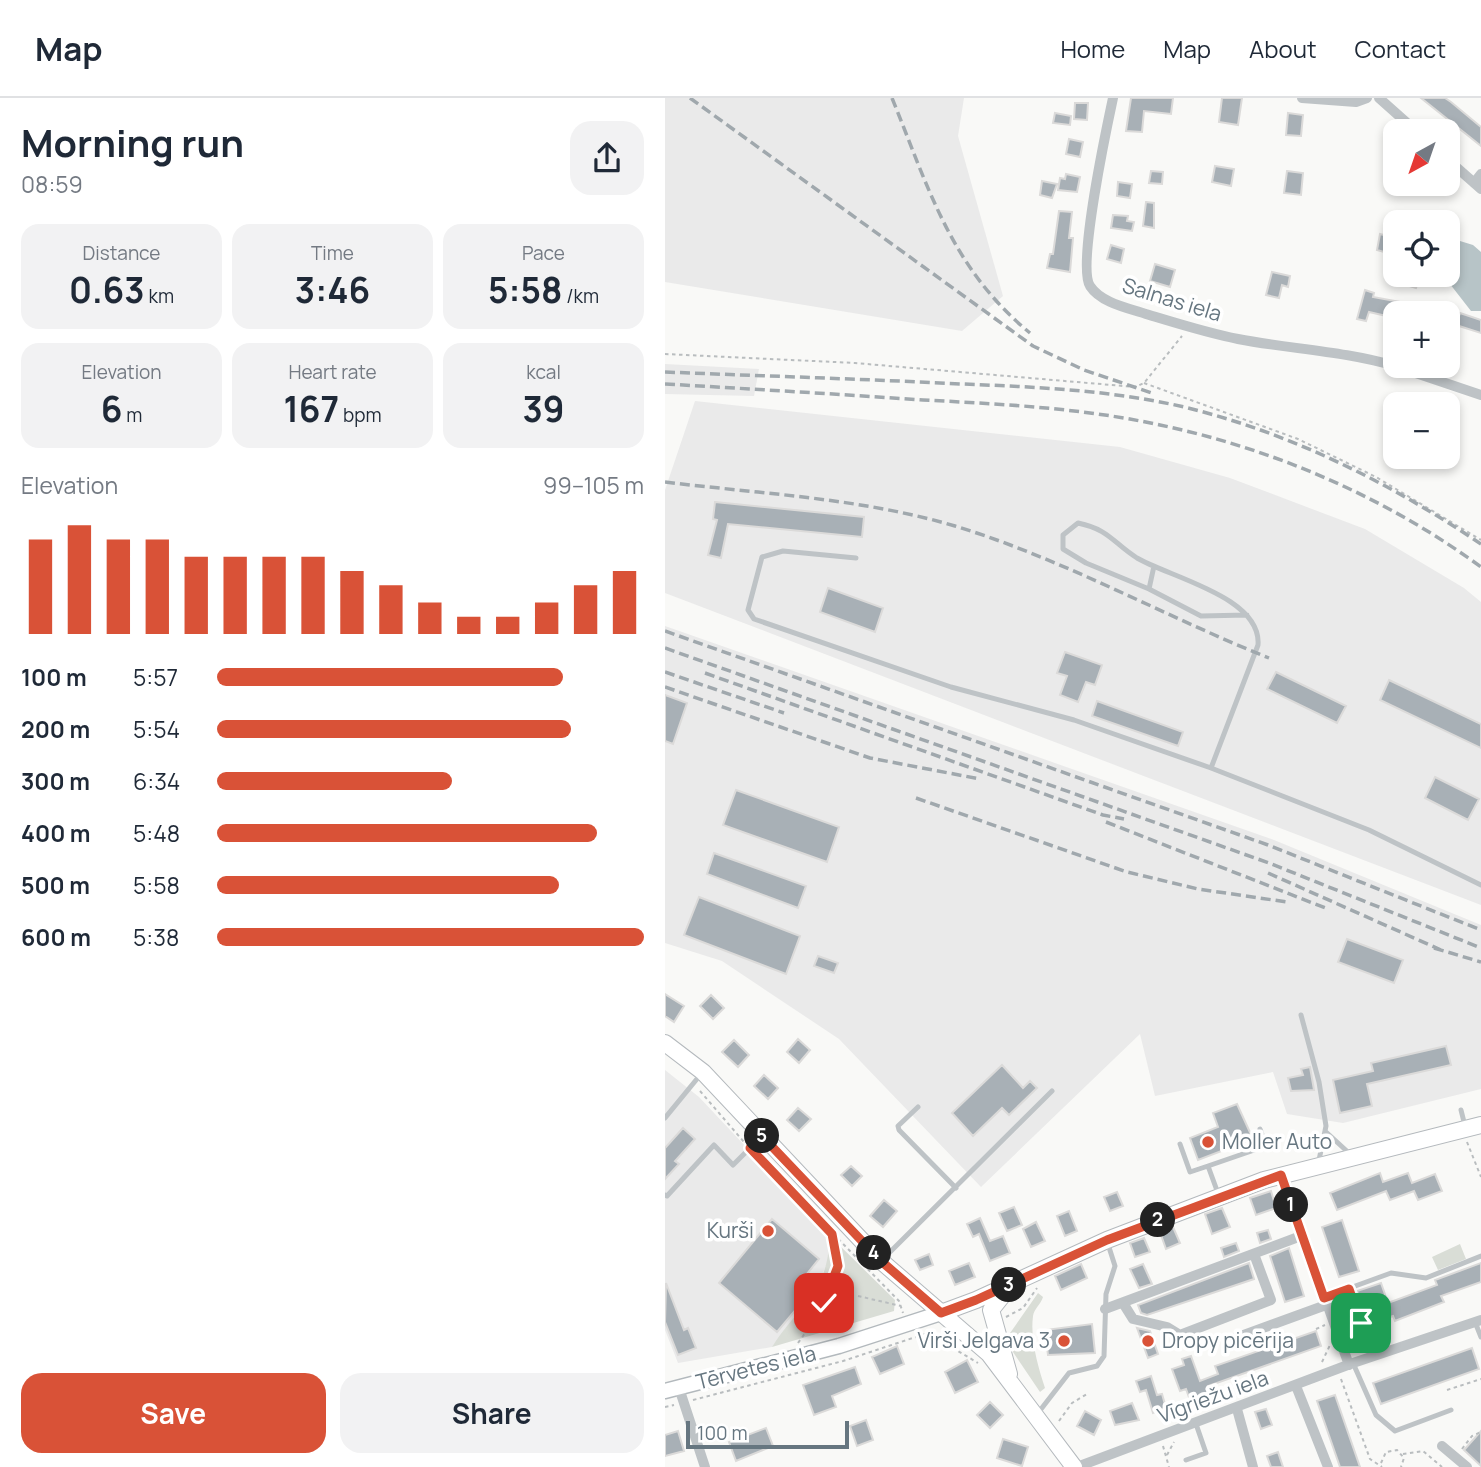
<!DOCTYPE html>
<meta charset="utf-8">
<style>
:root{--surface:#fff;--page:#f2f2f3;--text:#1f2937;--muted:#747a83;--line:#e0e1e3;--accent:#d95237}
body{margin:0;font-family:Manrope,sans-serif;background:var(--page);color:var(--text);height:100vh;display:flex;flex-direction:column;font-size:26px;white-space:nowrap}
*{box-sizing:border-box;margin:0}
p{font-size:23px;color:var(--muted)}
.icon{flex:none;width:38px;height:38px;fill:none;stroke:currentColor;stroke-width:2;stroke-linecap:round;stroke-linejoin:round}
.map{position:relative;flex:1;overflow:hidden}
.side{display:flex;flex-direction:column;background:var(--surface);width:665px}
.side>*{flex:none}
.needle{width:46px;rotate:220deg}
.fabs{position:absolute;left:718px;top:21px;display:grid;gap:14px}
.fabs a{display:grid;place-items:center;width:77px;height:77px;border-radius:14px;background:var(--surface);box-shadow:0 4px 10px #0003;font-size:35px}
.scale{position:absolute;left:21px;bottom:18px;width:163px;box-sizing:border-box;padding-left:7px;border:4px solid #667680;border-top:0;font-size:19px;line-height:24px;white-space:nowrap;color:#667680;-webkit-text-stroke:5px #fff;paint-order:stroke}
.pin{position:absolute;display:grid;place-items:center;width:60px;height:60px;color:#fff;margin:-30px;border-radius:14px;box-shadow:0 4px 10px #0006}
.km{position:absolute;width:35px;height:35px;margin:-18px;border-radius:50%;background:#222;color:#fff;font-size:19px;line-height:35px;text-align:center}
.round{display:grid;place-items:center;flex:none;width:74px;height:74px;border-radius:21px;background:var(--page)}
.head{display:flex;align-items:center;justify-content:space-between;height:119px;padding:0 21px}
h1{font-size:38px;font-weight:700;line-height:52px}
.metrics{display:grid;grid-template-columns:repeat(3,1fr);gap:10px;height:119px;padding:7px 21px}
.metrics div{display:grid;align-content:center;border-radius:18px;background:var(--page);text-align:center}
.metrics b{font-size:35px;font-weight:700}
.metrics small{font-size:19px;font-weight:400}
.metrics p{font-size:19px}
.chart{height:196px;padding:14px 21px}
.chart p{display:flex;justify-content:space-between}
.chart svg{width:100%;height:126px;margin-top:7px;stroke:var(--accent);stroke-width:6}
.cta{display:flex;gap:14px;margin-top:auto;padding:14px 21px}
.cta a{flex:1;height:80px;border-radius:21px;background:var(--accent);color:#fff;font-size:28px;font-weight:700;line-height:80px;text-align:center}
.cta a+a{background:var(--page);color:var(--text)}
ul{padding:0 21px;list-style:none;font-size:23px}
li{display:grid;grid-template-columns:112px 84px 1fr;align-items:center;height:52px}
li i{height:18px;border-radius:9px;background:var(--accent)}
header{display:flex;align-items:center;gap:42px;box-sizing:border-box;height:98px;padding:0 35px;background:var(--surface);border-bottom:2px solid var(--line)}
header strong{font-size:33px}
nav{display:flex;gap:38px;margin-inline-start:auto;font-size:24px}
main{display:flex;flex:1;min-height:0}
.map>svg:first-child{display:block}
</style>
<header>
<strong>Map</strong>
<nav><a>Home</a><a>Map</a><a>About</a><a>Contact</a></nav>
</header>
<main>
<section class="side">
<div class="head"><div><h1>Morning run</h1><p>08:59</p></div><a class="round"><svg class="icon" aria-label="share" viewBox="0 0 24 24"><path d="M12 15V3M7 8l5-5 5 5M5 13v7h14v-7"/></svg></a></div>
<div class="metrics">
<div><p>Distance</p><b>0.63<small> km</small></b></div>
<div><p>Time</p><b>3:46</b></div>
<div><p>Pace</p><b>5:58<small> /km</small></b></div>
</div>
<div class="metrics">
<div><p>Elevation</p><b>6<small> m</small></b></div>
<div><p>Heart rate</p><b>167<small> bpm</small></b></div>
<div><p>kcal</p><b>39</b></div>
</div>
<div class="chart"><p><span>Elevation</span>99–105 m</p>
<svg viewBox="0 0 160 44" preserveAspectRatio="none"><path d="M5 44V11M15 44V6M25 44V11M35 44V11M45 44V17M55 44V17M65 44V17M75 44V17M85 44V22M95 44V27M105 44V33M115 44V38M125 44V38M135 44V33M145 44V27M155 44V22"/></svg>
</div>
<ul>
<li><b>100 m</b>5:57<i style="width:81%"></i></li>
<li><b>200 m</b>5:54<i style="width:83%"></i></li>
<li><b>300 m</b>6:34<i style="width:55%"></i></li>
<li><b>400 m</b>5:48<i style="width:89%"></i></li>
<li><b>500 m</b>5:58<i style="width:80%"></i></li>
<li><b>600 m</b>5:38<i style="width:100%"></i></li>
</ul>
<div class="cta"><a>Save</a><a>Share</a></div>
</section>
<div class="map">
<svg width="816" height="1369" viewBox="0 0 816 1369">
<rect width="100%" height="100%" fill="#f9f9f7"/>
<!-- built -->
<path fill="#eaeaea" d="M0,0H299L293,38L338,198L297,233L0,184Z
M0,266L94,271L89,298L0,296Z
M30,303L455,349L565,380L700,431L799,490L816,504V807L0,495V392Z
M0,528L609,742L816,827V991L678,1025L622,1016L608,974L490,998L475,936L316,1089L174,941L57,863L0,845Z
M0,972L34,999L164,1137L165,1159L146,1201L107,1249L13,1265L0,1232Z"/>
<!-- green -->
<path fill="#d9ddd6" d="M164,1137L230,1202L229,1213L107,1249C133,1208 166,1191 164,1137Z
M795,1146L801,1161L773,1172L767,1159Z
M373,1195L378,1199C376,1206 369,1211 368,1218C365,1241 373,1269 380,1290L375,1294L348,1254L343,1238Z"/>
<!-- water -->
<path fill="#b7c4c7" d="M782,139L808,147L816,154V213H806L778,177H782Z"/>
<!-- building -->
<path fill="#a8b0b6" stroke="#dbdad9" stroke-width="2" d="M466,0H508L506,16L479,13L477,34L461,33Z
M557,0H577L573,27L554,24Z
M756,0H780L786,4L816,29V48Z
M410,5H423L422,22L409,21Z
M390,15L406,18L405,27L388,25Z
M623,15L638,17L636,38L621,37Z
M404,41L418,44L415,59L401,56Z
M550,68L569,71L566,88L547,84Z
M486,73L498,74L497,86L484,85Z
M622,73L638,75L636,97L619,95Z
M401,76L415,79L412,94L393,92L395,80L400,81Z
M377,83L392,86L387,100L375,97Z
M453,84L467,86L465,100L452,98Z
M481,104L489,105V130L478,128Z
M394,113L407,114L404,140H408L405,174L382,170L385,156H388Z
M448,117L463,118L462,123L469,124L467,133L446,130Z
M715,136L730,140V157L712,152Z
M446,147L459,151L456,165L442,161Z
M490,166L510,172L505,189L485,183Z
M607,174L625,178L623,189L617,187L614,200L601,197Z
M741,177H755L751,190L738,186Z
M700,192L709,195L708,199L741,205L739,215H730V220L704,214L701,223L692,221Z
M795,215L816,222V235L791,227Z
M50,404L199,419L197,439L63,426L56,460L43,457L52,422L48,421Z
M163,490L218,510L210,534L155,514Z
M400,554L437,567L430,587L421,584L413,604L395,597L402,578L392,575Z
M611,574L681,608L672,625L602,591Z
M724,582L816,626V650L715,602Z
M0,597L22,605L8,646L0,643Z
M432,603L518,634L513,648L427,618Z
M770,679L814,701L803,722L760,700Z
M71,692L174,729L162,764L58,727Z
M49,755L141,788L133,810L42,776Z
M34,799L135,838L121,876L19,837Z
M682,841L738,862L729,885L673,864Z
M153,858L173,865L169,875L149,868Z
M0,896L19,908L9,924L0,918Z
M46,897L59,910L48,921L35,908Z
M133,941L145,952L134,965L122,954Z
M69,942L84,957L73,969L57,954Z
M781,948L786,967L702,986L707,1008L675,1015L668,982L708,973L706,965Z
M337,967L358,990L365,983L372,990L344,1017L337,1010L308,1038L287,1015Z
M645,969L649,992L626,993L623,980L638,977L636,971Z
M99,977L113,990L103,1001L89,988Z
M572,1006L588,1041L533,1062L525,1040L553,1029L548,1015Z
M133,1010L146,1021L134,1033L122,1022Z
M18,1030L30,1041L10,1063L14,1066L0,1081V1050Z
M186,1068L197,1078L187,1088L176,1077Z
M715,1075L718,1084L743,1075L747,1085L770,1076L777,1093L753,1102L749,1093L725,1102L721,1093L672,1112L665,1095Z
M606,1093L611,1110L591,1117L585,1100Z
M452,1094L458,1108L445,1113L439,1099Z
M219,1102L232,1113L218,1129L205,1118Z
M349,1109L357,1127L342,1133L334,1115Z
M557,1110L565,1129L547,1136L540,1116Z
M404,1113L412,1133L400,1138L392,1118Z
M315,1120L325,1143L338,1138L345,1155L325,1163L314,1136L308,1139L302,1126Z
M107,1121L154,1161L133,1187L144,1196L112,1234L54,1185Z
M677,1122L694,1173L674,1179L657,1129Z
M371,1124L380,1143L366,1149L358,1131Z
M508,1129L515,1145L501,1151L495,1134Z
M603,1132L606,1141L595,1145L592,1135Z
M479,1140L485,1154L470,1159L465,1145Z
M571,1145L574,1153L559,1159L556,1150Z
M624,1150L639,1198L620,1204L605,1158Z
M264,1156L268,1167L255,1172L250,1162Z
M304,1165L310,1179L290,1187L284,1173Z
M584,1165L589,1181L482,1217L476,1215L473,1207Z
M816,1165V1184L776,1198L779,1204L730,1223L728,1218L704,1226L692,1193L716,1185L723,1205L772,1187L770,1182Z
M416,1166L422,1180L396,1192L390,1178Z
M478,1166L487,1186L474,1190L465,1171Z
M1,1185L19,1232L23,1230L31,1250L13,1257L0,1224Z
M427,1226L430,1255L383,1257L380,1232Z
M472,1230L485,1233L493,1256L483,1260Z
M651,1233L656,1248L543,1288L545,1294L525,1302L521,1291L515,1293L507,1271L519,1267L517,1261L526,1258L535,1283L553,1276L550,1268Z
M232,1248L239,1266L215,1276L207,1259Z
M807,1250L814,1271L716,1306L708,1285Z
M302,1262L313,1284L290,1295L280,1274Z
M190,1269L196,1286L167,1298L171,1309L149,1317L138,1287Z
M486,1278L492,1297L497,1296L501,1310L488,1315L481,1292L475,1294L471,1283Z
M670,1297L695,1369H675L652,1303Z
M325,1304L338,1317L325,1330L312,1317Z
M467,1305L474,1322L450,1327L445,1313Z
M601,1311L607,1327L596,1331L590,1314Z
M420,1313L436,1322L429,1337L412,1328Z
M201,1322L208,1342L192,1348L185,1328Z
M101,1330L108,1348L71,1363L64,1344Z
M13,1333L19,1353L0,1358V1337Z
M816,1333V1368L799,1352Z
M338,1341L363,1349L357,1368L332,1360Z
M613,1354L618,1369H606L602,1358Z"/>
<g fill="none" stroke-linecap="round" stroke-linejoin="round">
<!-- secondary casing -->
<g stroke="#b3b9bd" stroke-width="17">
<path id="secondary" d="M0,1293L174,1248L276,1215"/>
</g>
<!-- primary casing -->
<g stroke="#b4b9bd" stroke-width="18">
<path id="primary" d="M0,945L38,974L216,1163L324,1256L409,1369
M342,1192L326,1212L344,1276
M276,1215L311,1202L442,1142L599,1082L816,1027"/>
</g>
<!-- path -->
<path stroke="#b9bdbf" stroke-width="2" stroke-dasharray="3.5 3.5" stroke-linecap="butt" d="M0,256L190,265L470,289L479,285L517,238
M479,285L633,341L711,379L816,442
M35,993L79,1044
M802,1044L816,1079
M90,1056L234,1203L238,1215
M193,1198L236,1208
M687,1198L696,1225L695,1251
M341,1219L358,1210L372,1190
M679,1226L700,1227L722,1241
M651,1231L660,1227
M133,1245C157,1212 180,1178 168,1137
M657,1264L665,1247
M676,1281L705,1361L717,1369
M782,1292L816,1281
M28,1302L178,1263L263,1235L313,1265
M0,1309L9,1307
M394,1323L407,1305L422,1296
M498,1348L504,1369
M797,1351L807,1338L816,1334
M738,1356L758,1353L777,1369
M502,1357L509,1344
M716,1365L721,1354L732,1352L739,1360L736,1369"/>
<!-- service -->
<path stroke="#bec3c6" stroke-width="5" d="M191,460L118,453L97,459L83,512L89,521L286,589L409,622L546,670L704,732L816,787
M484,491L489,468
M546,670L593,547C597,499 504,479 472,460C447,444 445,432 413,425L398,437V451L421,465L484,491L536,518L582,517
M636,917L654,984L661,1028L653,1067
M253,1009L233,1028L234,1032L291,1090
M796,1012L800,1028
M0,1020L36,976
M661,1034L685,1056
M515,1046L525,1074L543,1068
M0,1097L2,1098L49,1047L68,1067L95,1040
M554,1098L543,1068L601,1048L595,1031
M218,1161L387,993
M660,1199L726,1175L761,1180L816,1158
M810,1224L816,1239
M688,1265L711,1317L730,1333L786,1312
M373,1315L404,1275L432,1268L439,1258L441,1196L450,1168L442,1143
M521,1362L541,1355L531,1326"/>
<!-- minor -->
<path stroke="#bec3c6" stroke-width="10" d="M448,0C442,28 412,169 425,188C436,205 463,210 481,216C511,225 542,235 573,241C625,251 679,253 730,268
M637,0L691,4L702,0
M714,0L751,33
M782,61L816,91
M809,85L816,76
M730,268L816,297
M616,1077L684,1267
M458,1205L468,1221L502,1229L515,1237L606,1202L589,1156
M440,1211L636,1138
M565,1242L661,1207
M631,1288L663,1369
M14,1290L40,1369
M572,1311L588,1369
M777,1348L802,1369
M412,1369L688,1265L816,1222"/>
<!-- secondary -->
<use href="#secondary" stroke="#fff" stroke-width="14"/>
<!-- primary -->
<use href="#primary" stroke="#fff" stroke-width="16"/>
<!-- rail -->
<path stroke="#a0a8ad" stroke-width="3.5" stroke-dasharray="10 5" stroke-linecap="butt" d="M25,0L368,248L419,272L487,295
M227,0C264,91 286,170 365,235
M0,274C99,278 198,281 297,286C371,289 446,292 519,309C626,335 725,385 816,446
M0,286C86,291 172,296 258,302C337,306 417,310 495,327C609,351 722,400 816,469
M0,384C97,396 196,400 290,428C398,461 499,518 604,560
M0,533L603,747L816,832
M0,550L604,765L816,850
M0,574L119,615
M40,575L438,717L459,721
M0,589L205,660L315,681
M251,700L462,774L533,791L622,804
M441,724L663,811
M603,775L776,852
M769,850L816,864"/>
</g>
<g fill="none" stroke-linecap="round" stroke-linejoin="round">
<!-- route casing -->
<g stroke="#fff" stroke-width="14">
<path id="route" d="M159,1205L173,1168L167,1136L85,1050L97,1038L216,1163L276,1215L311,1202L442,1142L616,1077L659,1200L684,1191L696,1225"/>
</g>
<!-- route -->
<use href="#route" stroke="#d95237" stroke-width="9"/>
</g>
<!-- markers -->
<g fill="#d95237" stroke="#fff" stroke-width="2.5">
<circle cx="543" cy="1044" r="7"/>
<circle cx="103" cy="1133" r="7"/>
<circle cx="399" cy="1243" r="7"/>
<circle cx="483" cy="1243" r="7"/>
</g>
<g text-anchor="middle" stroke-width="7" stroke-linejoin="round" paint-order="stroke">
<!-- street labels -->
<g font-size="21" fill="#667680" stroke="#fff">
<text transform="translate(507 202) rotate(17)" y="7">Salnas iela</text>
<text transform="translate(91 1270) rotate(-14)" y="7">Tērvetes iela</text>
<text transform="translate(548 1299) rotate(-20)" y="7">Vīgriežu iela</text>
</g>
<!-- poi labels -->
<g font-size="21" fill="#667680" stroke="#fff" text-anchor="start">
<text x="557" y="1051">Moller Auto</text>
<text x="89" y="1140" text-anchor="end">Kurši</text>
<text x="385" y="1250" text-anchor="end">Virši Jelgava 3</text>
<text x="497" y="1250">Dropy picērija</text>
</g>
</g>
</svg>
<div class="fabs">
<a><svg class="needle" viewBox="-14 -14 28 28"><path d="M0-13l5 13h-10z" fill="#e53935"/><path d="M0 13l5-13h-10z" fill="#747a83"/></svg></a>
<a><svg class="icon" aria-label="locate" viewBox="0 0 24 24"><circle cx="12" cy="12" r="6"/><path d="M12 2v4M12 18v4M2 12h4M18 12h4"/></svg></a>
<a>+</a>
<a>−</a>
</div>
<div class="scale">100 m</div>
<div class="pin" style="left:696px;top:1225px;background:#1e9e55"><svg class="icon" aria-label="arrive" viewBox="0 0 24 24"><path d="M6 21V4h12l-3 4 3 4H6"/></svg></div>
<div class="pin" style="left:159px;top:1205px;background:#d93025"><svg class="icon" aria-label="check" viewBox="0 0 24 24"><path d="M5 12l5 5 9-10"/></svg></div>
<b class="km" style="left:626px;top:1107px">1</b>
<b class="km" style="left:493px;top:1122px">2</b>
<b class="km" style="left:344px;top:1187px">3</b>
<b class="km" style="left:209px;top:1155px">4</b>
<b class="km" style="left:97px;top:1038px">5</b>
</div>
</main>
